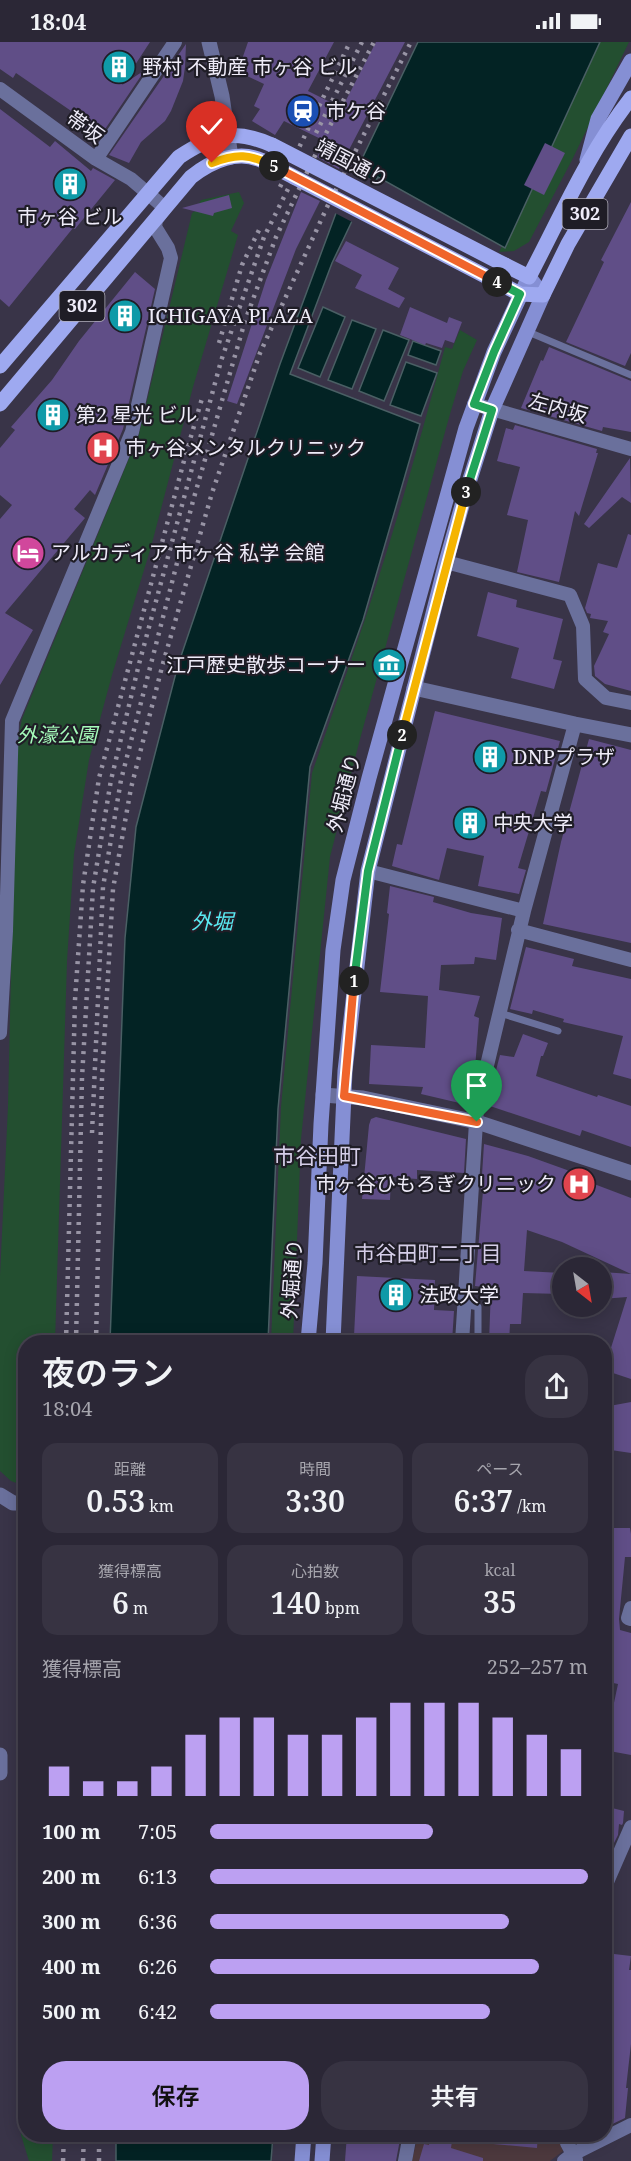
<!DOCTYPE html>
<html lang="ja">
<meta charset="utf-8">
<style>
:root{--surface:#2b2736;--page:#373342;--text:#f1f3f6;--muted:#a6a5ad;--line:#474451;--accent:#bca0f2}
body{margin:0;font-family:"Noto Serif","Noto Sans JP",serif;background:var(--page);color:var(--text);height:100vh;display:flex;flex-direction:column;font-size:22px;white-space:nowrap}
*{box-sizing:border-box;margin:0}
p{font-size:20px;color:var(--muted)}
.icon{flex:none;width:33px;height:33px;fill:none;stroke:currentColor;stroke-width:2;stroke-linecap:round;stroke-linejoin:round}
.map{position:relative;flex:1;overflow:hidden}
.panel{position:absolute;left:18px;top:1293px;width:594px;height:807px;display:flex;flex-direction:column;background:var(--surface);border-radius:24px;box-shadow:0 3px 15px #0003,0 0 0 2px var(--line)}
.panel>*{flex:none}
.needle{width:39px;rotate:149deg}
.controls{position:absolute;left:552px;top:1215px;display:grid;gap:12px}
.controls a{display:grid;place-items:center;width:60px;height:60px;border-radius:50%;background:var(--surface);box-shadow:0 3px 15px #0003,0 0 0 2px var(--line);font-size:30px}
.pin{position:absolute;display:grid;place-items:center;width:51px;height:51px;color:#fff;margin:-62px -26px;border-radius:50% 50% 50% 0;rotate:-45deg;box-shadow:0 0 6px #0007}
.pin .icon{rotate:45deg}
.km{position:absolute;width:30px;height:30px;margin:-15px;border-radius:50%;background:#222;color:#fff;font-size:16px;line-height:30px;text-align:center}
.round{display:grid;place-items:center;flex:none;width:63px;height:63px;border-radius:24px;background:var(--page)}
.overview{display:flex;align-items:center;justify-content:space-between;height:102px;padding:0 24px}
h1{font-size:33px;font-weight:600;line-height:45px}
.figures{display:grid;grid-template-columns:repeat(3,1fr);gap:9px;height:102px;padding:6px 24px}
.figures div{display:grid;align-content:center;border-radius:15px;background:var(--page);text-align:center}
.figures b{font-size:30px;font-weight:600}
.figures small{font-size:16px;font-weight:400}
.figures p{font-size:16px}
.chart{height:168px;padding:12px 24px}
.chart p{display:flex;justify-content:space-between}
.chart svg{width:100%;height:108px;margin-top:6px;stroke:var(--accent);stroke-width:6}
.action{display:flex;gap:12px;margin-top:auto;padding:12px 24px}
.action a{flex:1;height:69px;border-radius:24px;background:var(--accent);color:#111;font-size:24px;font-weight:600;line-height:69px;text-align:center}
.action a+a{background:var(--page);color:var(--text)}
ul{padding:0 24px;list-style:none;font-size:20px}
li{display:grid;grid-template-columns:96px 72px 1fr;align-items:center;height:45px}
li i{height:15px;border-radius:8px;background:var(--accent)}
.status{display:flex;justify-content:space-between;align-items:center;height:42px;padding:0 30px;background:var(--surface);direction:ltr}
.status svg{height:16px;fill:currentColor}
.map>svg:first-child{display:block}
</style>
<div class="status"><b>18:04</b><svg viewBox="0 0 49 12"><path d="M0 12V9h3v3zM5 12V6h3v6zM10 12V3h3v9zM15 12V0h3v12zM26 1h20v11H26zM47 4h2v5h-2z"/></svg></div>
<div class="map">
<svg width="631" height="2119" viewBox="0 0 631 2119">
<rect width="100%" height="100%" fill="#393448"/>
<!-- education -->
<path fill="#4d393e" d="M418,2093H557L563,2109L550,2119H412Z"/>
<!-- green -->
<path fill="#234f30" d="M600,0H629L572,118L529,200L514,209L499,210Z
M239,150L244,161L231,189L238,193L193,345L151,505L112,633L89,718L74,812L67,919L55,1300H26L25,1444L11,1439L0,1429V1234L8,1064L16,705L22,677L139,392L192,171L195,169L201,158Z
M460,288L477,298L463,329L450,372L360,697L330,815L301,1097L293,1300H271L281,1065L312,731L349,624L357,625L358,621L351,618C387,516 417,410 445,305L452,307Z
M25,2021L26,2092L53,2093L52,2119H29L21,2093Z"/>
<!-- water -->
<path fill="#032324" stroke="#4a5f64" stroke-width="1.5" d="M418,0H600L505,206L378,135L353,177L332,221L290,332L420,382L363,578L310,725L278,1067L268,1300H110L125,896L136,785L178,623L280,322L336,171Z
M323,265L345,275L320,335L298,326Z
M352,278L376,287L352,347L328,338Z
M383,288L409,298L384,359L359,349Z
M413,299L441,309L436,323L408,313Z
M406,320L437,331L421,374L390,363Z
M116,2093H273L271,2119H116Z"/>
<!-- pier -->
<path fill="#393448" d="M353,127L378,141L354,181L333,170Z"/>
<!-- building -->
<path fill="#604e87" d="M0,0H150L122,43L145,28L97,99L72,80L77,73L16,31L13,36L0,27Z
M248,0H334L308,49L342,66L376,0H405L339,127L317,115L325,99L284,79L275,93L252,79L260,67L254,64L264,42L245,33L241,29L240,23Z
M186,2L185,25L183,39L171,69L165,79L141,100L129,121L109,113Z
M0,67L50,105L55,99L91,129L93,126L115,138L75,187L73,186L9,265L0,257Z
M545,101L565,111L544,153L524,143Z
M301,150L320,159L296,207L237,362L227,359L266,238Z
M229,153L232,166L214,171L213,174L182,166Z
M631,160V311L625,324L566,300L604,220L601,218Z
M346,199L399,226L388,247L405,256L399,266L355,246L362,233L335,219Z
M135,230L155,247L123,387L95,453L90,448L74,467L85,476L5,571L33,588L0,643V477L12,463L0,453V406L15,388L11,385L52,338L79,299Z
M410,265L447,281L449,275L462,280L454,301L445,298L442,306L426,301L425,303L400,293Z
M549,305L631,339V390L603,385L602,389L521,366L541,318L543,319Z
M515,383L597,407L596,411H598L579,474L575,469L559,540L517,530L528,478L507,473L520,425L497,419L506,386L513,388Z
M630,416L631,461L622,455L589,486L584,482Z
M628,492L631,493V649L605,642L595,634L594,624L609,592L603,590L608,579L590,576L591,572L587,571L585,566L598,521L617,526Z
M488,550L517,558L516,565L563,577L553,617L562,619L554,647L511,636L519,606L477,594Z
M435,669L560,699L546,750L541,749L518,826L526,828L519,852L478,844L484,814L447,806L439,838L392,824L397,802L402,803Z
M589,697L631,708V901L543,882L561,800Z
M390,844L434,855L433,860L471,871L502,876L496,918L475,915L474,922L441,923L439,948L480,954L474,974L479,976L474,1039L468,1063L421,1052L423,1045L369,1042L371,1003L425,1006L428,954L380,950L389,872L387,871Z
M526,905L574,917L572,924L631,937V1037L613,1032L623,994L563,980L564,977L533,968L532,972L510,967Z
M523,992L548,1001L543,1014H541L536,1034L597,1055L598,1053L631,1064V1105L582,1088L580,1094L487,1063L500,1013L514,1015Z
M376,1075L466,1097L464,1131L417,1128V1137L391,1135L390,1158L362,1157L369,1083L371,1077Z
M484,1102L528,1114L567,1128L573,1134L631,1156V1232L562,1200L527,1188L524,1229L562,1231V1252L523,1251L521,1282H510L509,1300H489L491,1246L475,1244L483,1149L481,1148Z
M602,1230L631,1232V1337L604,1328L627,1255L602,1257Z
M357,1234L435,1238L434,1268L454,1269L452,1300H409V1297L354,1294Z
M631,1360V1411L604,1407V1365Z
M608,1486H630L631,1492V1515H625L619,1577L620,1588L631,1591V1713L604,1708L618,1642L604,1639V1528H608Z
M608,1765L624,1769L623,1781L622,1783L619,1782L618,1793L604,1821V1779Z
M614,1912L631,1914L629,1928H631V2002L626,2046H628L625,2076L604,2086V1943L610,1944Z
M347,2092H401L396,2119H345Z
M430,2092H453L451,2106L483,2116V2119H419L424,2102L429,2103Z
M494,2092H538L537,2106L493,2102Z"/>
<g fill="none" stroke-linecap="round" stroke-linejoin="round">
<!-- service -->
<path stroke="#6a709c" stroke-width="7" d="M526,289L631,333
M500,971L558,989
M465,1262L478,1265V1300
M604,1467L609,1468"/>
<!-- minor -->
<path stroke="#6a709c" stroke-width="14" d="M0,47L96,117L131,137L165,166L156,178L155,185L168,206L171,216L132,390L12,679L6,889L0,991
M96,117L175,0
M474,362L631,407
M446,520L570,553L583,584L585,637L606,656L631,661
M368,829L524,869L477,1065L462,1300
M524,869L575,682
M518,888L631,918
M631,1566L628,1576L631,1577
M604,1847L631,1785
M567,2092V2101L576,2118
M405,2119L410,2092
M564,2119L573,2112L631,2083"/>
<!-- tertiary -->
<path stroke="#6a709c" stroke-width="15" d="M209,0L222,54L231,115
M414,646L575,682L631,693
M323,1053L363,1056L477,1080L631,1131
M0,1453L13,1461H26
M0,1713V1731"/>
<!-- secondary -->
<path stroke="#858fd4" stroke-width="15" d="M587,118L598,77L631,19
M308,1300L315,1221L321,1082L333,908L343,838L369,736L466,386L494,310L529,235L543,253L492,368L465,453L446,520L368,829L345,1029L333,1300
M302,2119L304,2092
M322,2119L324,2092"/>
<!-- primary -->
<path stroke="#9ea9f0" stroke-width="15" d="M505,223L529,235C561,174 588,111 631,56
M497,240L520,252L543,253L568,202L631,94
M0,324L179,115C212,93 234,86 272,103
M0,362L191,135C211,119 238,107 263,119"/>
<!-- rail -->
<path stroke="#9894a5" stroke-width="4.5" stroke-dasharray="3 6" stroke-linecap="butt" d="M316,91L362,0
M280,145L350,0
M219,301L242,223L259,188
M92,1091L103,845L121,738L193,459L245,279L276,195L322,99L374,0
M66,1300L75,958L83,843L99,736L185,415L203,353
M76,1300L82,1036L93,846L111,738L139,622L221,319L264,195L293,137
M96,1300L102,1037L113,847L131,746L162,625L212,451L260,311L328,163L411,0
M63,2119L64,2092
M83,2119L84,2092
M99,2119V2092"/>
<!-- primary-bridge -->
<path stroke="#9ea9f0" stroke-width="15" d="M272,103L505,223
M263,119L497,240"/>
</g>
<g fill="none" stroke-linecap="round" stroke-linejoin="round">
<!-- split-1 casing -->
<g stroke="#fff" stroke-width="12">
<path id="split-1" d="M354,939L344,1054L477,1080"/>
</g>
<!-- split-2 casing -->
<g stroke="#fff" stroke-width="12">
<path id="split-2" d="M354,939L368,829L402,693"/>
</g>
<!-- split-3 casing -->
<g stroke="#fff" stroke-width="12">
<path id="split-3" d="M402,693L466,450"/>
</g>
<!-- split-4 casing -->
<g stroke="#fff" stroke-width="12">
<path id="split-4" d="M466,450L492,368L474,362L494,310L520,252L497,240"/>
</g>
<!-- split-5 casing -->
<g stroke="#fff" stroke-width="12">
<path id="split-5" d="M274,124L497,240"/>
</g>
<!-- split-6 casing -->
<g stroke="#fff" stroke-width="12">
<path id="split-6" d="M212,121C237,111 249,112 274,124"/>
</g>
<!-- split-1 -->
<use href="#split-1" stroke="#f0652b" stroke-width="8"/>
<!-- split-2 -->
<use href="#split-2" stroke="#22a559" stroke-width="8"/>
<!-- split-3 -->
<use href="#split-3" stroke="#f5b400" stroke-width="8"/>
<!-- split-4 -->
<use href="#split-4" stroke="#22a559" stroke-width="8"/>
<!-- split-5 -->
<use href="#split-5" stroke="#f0652b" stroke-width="8"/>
<!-- split-6 -->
<use href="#split-6" stroke="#f5b400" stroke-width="8"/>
</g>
<!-- icons -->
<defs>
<g id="building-disc" transform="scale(1.725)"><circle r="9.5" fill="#0f9aa8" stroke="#1f1d26"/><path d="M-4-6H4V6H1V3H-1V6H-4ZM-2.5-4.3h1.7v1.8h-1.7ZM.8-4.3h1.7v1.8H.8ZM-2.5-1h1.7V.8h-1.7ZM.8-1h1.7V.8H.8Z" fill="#fff"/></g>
<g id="station-disc" transform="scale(1.725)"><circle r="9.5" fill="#1a4fb4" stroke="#1f1d26"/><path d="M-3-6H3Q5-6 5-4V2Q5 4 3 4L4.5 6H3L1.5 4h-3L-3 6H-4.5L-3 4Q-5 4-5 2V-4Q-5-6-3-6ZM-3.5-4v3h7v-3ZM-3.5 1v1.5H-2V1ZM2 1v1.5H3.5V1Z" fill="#fff"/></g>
<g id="hospital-disc" transform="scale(1.725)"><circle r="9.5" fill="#e0444e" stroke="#1f1d26"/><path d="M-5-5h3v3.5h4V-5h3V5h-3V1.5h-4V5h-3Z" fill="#fff"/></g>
<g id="hotel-disc" transform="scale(1.725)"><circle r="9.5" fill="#d1479c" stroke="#1f1d26"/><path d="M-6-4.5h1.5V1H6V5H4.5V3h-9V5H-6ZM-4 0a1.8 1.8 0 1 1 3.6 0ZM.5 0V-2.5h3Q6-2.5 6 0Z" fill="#fff"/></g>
<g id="museum-disc" transform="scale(1.725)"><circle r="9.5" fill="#0f9aa8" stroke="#1f1d26"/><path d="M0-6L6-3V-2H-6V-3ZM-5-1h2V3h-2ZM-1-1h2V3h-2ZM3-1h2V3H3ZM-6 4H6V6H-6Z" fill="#fff"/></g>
</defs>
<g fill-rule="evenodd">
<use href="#building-disc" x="119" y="25"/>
<use href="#station-disc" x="303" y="69"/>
<use href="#building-disc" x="70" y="142"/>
<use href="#building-disc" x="125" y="274"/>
<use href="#building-disc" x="53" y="373"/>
<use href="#hospital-disc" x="103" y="406"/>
<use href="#hotel-disc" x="28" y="511"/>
<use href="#museum-disc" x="389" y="623"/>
<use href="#building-disc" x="490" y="715"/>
<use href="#building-disc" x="470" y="781"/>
<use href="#hospital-disc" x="579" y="1142"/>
<use href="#building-disc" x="396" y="1253"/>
</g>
<g text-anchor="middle" stroke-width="4.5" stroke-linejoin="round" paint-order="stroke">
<!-- shield labels -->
<g fill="#1f1d26" stroke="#b1aeba" stroke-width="1.5">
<rect x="562.5" y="157" width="45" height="30" rx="4.5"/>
<rect x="59.5" y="249" width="45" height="30" rx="4.5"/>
</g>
<g font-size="18" font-weight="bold" fill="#efecf9">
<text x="585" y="178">302</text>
<text x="82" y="270">302</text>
</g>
<!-- poi labels -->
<g font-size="20" fill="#efecf9" stroke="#1f1d26" text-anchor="start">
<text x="142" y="32">野村 不動産 市ヶ谷 ビル</text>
<text x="326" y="76">市ケ谷</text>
<text x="70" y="182" text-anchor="middle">市ヶ谷 ビル</text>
<text x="148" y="281">ICHIGAYA PLAZA</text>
<text x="76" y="380">第2 星光 ビル</text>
<text x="126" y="413">市ヶ谷メンタルクリニック</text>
<text x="51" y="518">アルカディア 市ヶ谷 私学 会館</text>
<text x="366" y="630" text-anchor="end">江戸歴史散歩コーナー</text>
<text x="513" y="722">DNPプラザ</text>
<text x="493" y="788">中央大学</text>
<text x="556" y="1149" text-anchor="end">市ヶ谷ひもろぎクリニック</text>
<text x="419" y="1260">法政大学</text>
</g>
<!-- street labels -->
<g font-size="20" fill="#efecf9" stroke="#1f1d26">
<text transform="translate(85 85) rotate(36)" y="7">帯坂</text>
<text transform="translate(352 121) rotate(28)" y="7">靖国通り</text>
<text transform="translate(558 366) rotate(16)" y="7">左内坂</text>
<text transform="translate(344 751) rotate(-76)" y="7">外堀通り</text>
<text transform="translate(292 1237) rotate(-86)" y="7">外堀通り</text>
</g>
<!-- park labels -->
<g font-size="20" font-style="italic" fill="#a5fbba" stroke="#1f1d26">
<text x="57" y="700">外濠公園</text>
</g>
<!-- water labels -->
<g font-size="21" font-style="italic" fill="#5aeaf2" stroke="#1f1d26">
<text x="212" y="887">外堀</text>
</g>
<!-- neighbourhood labels -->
<g font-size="21" fill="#d5cee8" stroke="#1f1d26">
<text x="428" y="1219">市谷田町二丁目</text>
</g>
<!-- quarter labels -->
<g font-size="22" fill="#d5cee8" stroke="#1f1d26">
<text x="317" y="1122">市谷田町</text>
</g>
</g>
</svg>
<div class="controls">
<a><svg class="needle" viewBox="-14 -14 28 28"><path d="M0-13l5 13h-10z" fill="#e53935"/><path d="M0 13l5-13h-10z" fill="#a6a5ad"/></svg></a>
</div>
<div class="pin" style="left:477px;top:1080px;background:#1e9e55"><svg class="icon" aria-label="arrive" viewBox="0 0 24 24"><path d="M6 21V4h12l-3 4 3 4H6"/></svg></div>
<div class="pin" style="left:212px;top:121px;background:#d93025"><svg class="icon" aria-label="check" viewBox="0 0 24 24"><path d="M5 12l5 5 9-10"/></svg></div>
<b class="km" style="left:354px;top:939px">1</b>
<b class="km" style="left:402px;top:693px">2</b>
<b class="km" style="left:466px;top:450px">3</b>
<b class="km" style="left:497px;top:240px">4</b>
<b class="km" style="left:274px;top:124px">5</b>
<section class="panel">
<div class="overview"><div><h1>夜のラン</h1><p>18:04</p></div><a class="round"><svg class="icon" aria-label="share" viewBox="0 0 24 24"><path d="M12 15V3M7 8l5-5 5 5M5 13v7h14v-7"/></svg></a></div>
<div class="figures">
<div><p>距離</p><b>0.53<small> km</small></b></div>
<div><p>時間</p><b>3:30</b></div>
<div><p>ペース</p><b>6:37<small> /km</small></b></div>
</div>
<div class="figures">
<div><p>獲得標高</p><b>6<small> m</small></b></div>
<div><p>心拍数</p><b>140<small> bpm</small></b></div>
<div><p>kcal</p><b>35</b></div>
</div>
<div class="chart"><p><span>獲得標高</span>252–257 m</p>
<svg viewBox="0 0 160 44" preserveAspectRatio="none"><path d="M5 44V32M15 44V38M25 44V38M35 44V32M45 44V19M55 44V12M65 44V12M75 44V19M85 44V19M95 44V12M105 44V6M115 44V6M125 44V6M135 44V12M145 44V19M155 44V25"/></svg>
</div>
<ul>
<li><b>100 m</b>7:05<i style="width:59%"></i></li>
<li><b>200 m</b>6:13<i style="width:100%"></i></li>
<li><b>300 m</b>6:36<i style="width:79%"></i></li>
<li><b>400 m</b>6:26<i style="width:87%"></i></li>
<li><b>500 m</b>6:42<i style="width:74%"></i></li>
</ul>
<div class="action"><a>保存</a><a>共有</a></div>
</section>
</div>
